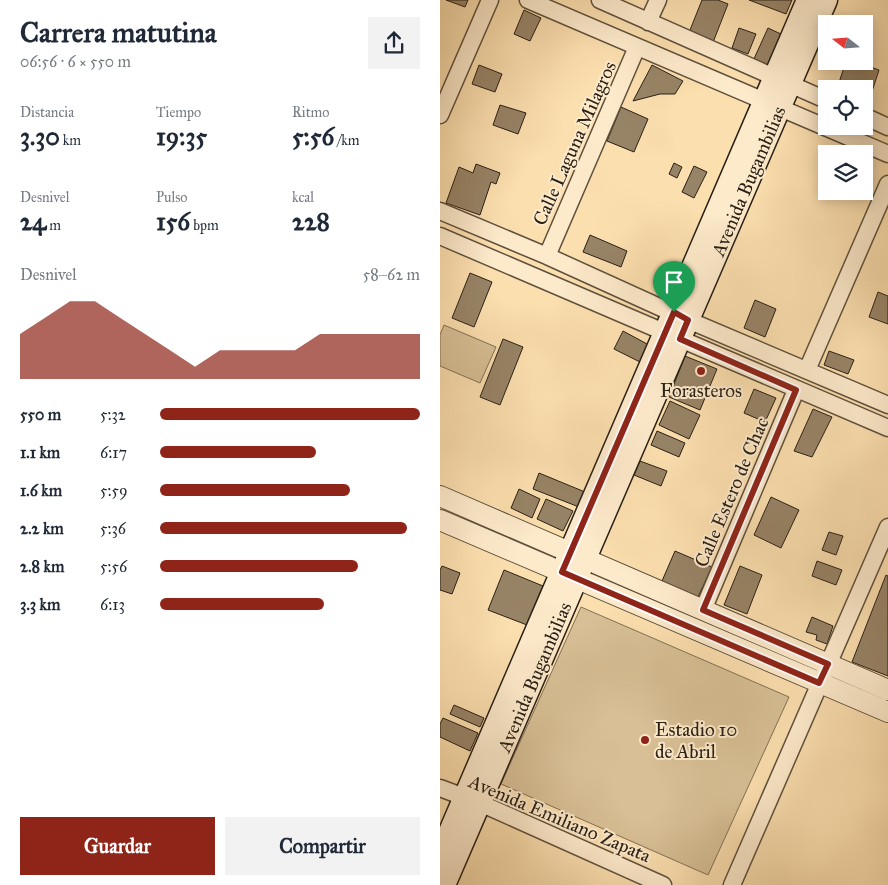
<!DOCTYPE html>
<html lang="es">
<meta charset="utf-8">
<style>
:root{--surface:#fff;--page:#f2f2f3;--text:#1f2937;--muted:#747a83;--accent:#8f2418}
body{margin:0;font-family:"IM FELL Great Primer",serif;background:var(--page);color:var(--text);height:100vh;display:flex;flex-direction:column;font-size:19px;white-space:nowrap}
*{box-sizing:border-box;margin:0}
p{font-size:16px;color:var(--muted)}
.icon{flex:none;width:28px;height:28px;fill:none;stroke:currentColor;stroke-width:2;stroke-linecap:round;stroke-linejoin:round}
.map{position:relative;flex:1;overflow:hidden}
.side{display:flex;flex-direction:column;background:var(--surface);width:440px}
.side>*{flex:none}
.needle{width:32px;rotate:287deg}
.tools{position:absolute;left:378px;top:15px;display:grid;gap:10px}
.tools a{display:grid;place-items:center;width:55px;height:55px;border-radius:0px;background:var(--surface);box-shadow:0 2px 12px #0003;font-size:25px}
.pin{position:absolute;display:grid;place-items:center;width:42px;height:42px;color:#fff;margin:-51px -21px;border-radius:50% 50% 50% 0;rotate:-45deg;box-shadow:0 0 5px #0007}
.pin .icon{rotate:45deg}
.round{display:grid;place-items:center;flex:none;width:52px;height:52px;border-radius:0px;background:var(--page)}
.overview{display:flex;align-items:center;justify-content:space-between;height:85px;padding:0 20px}
h1{font-size:28px;font-weight:700;line-height:38px}
.figures{display:grid;grid-template-columns:repeat(3,1fr);gap:8px;height:85px;padding:5px 20px}
.figures div{display:grid;align-content:center}
.figures b{font-size:25px;font-weight:700}
.figures small{font-size:14px;font-weight:400}
.figures p{font-size:14px}
.chart{height:140px;padding:10px 20px}
.chart p{display:flex;justify-content:space-between}
.chart svg{width:100%;height:90px;margin-top:5px;fill:var(--accent);opacity:.7}
.button{display:flex;gap:10px;margin-top:auto;padding:10px 20px}
.button a{flex:1;height:58px;border-radius:0px;background:var(--accent);color:#fff;font-size:20px;font-weight:700;line-height:58px;text-align:center}
.button a+a{background:var(--page);color:var(--text)}
ul{padding:0 20px;list-style:none;font-size:16px}
li{display:grid;grid-template-columns:80px 60px 1fr;align-items:center;height:38px}
li i{height:12px;border-radius:6px;background:var(--accent)}
main{display:flex;flex:1;min-height:0}
.map>svg:first-child{display:block}
</style>
<main>
<section class="side">
<div class="overview"><div><h1>Carrera matutina</h1><p>06:56 · 6 × 550 m</p></div><a class="round"><svg class="icon" aria-label="share" viewBox="0 0 24 24"><path d="M12 15V3M7 8l5-5 5 5M5 13v7h14v-7"/></svg></a></div>
<div class="figures">
<div><p>Distancia</p><b>3.30<small> km</small></b></div>
<div><p>Tiempo</p><b>19:35</b></div>
<div><p>Ritmo</p><b>5:56<small> /km</small></b></div>
</div>
<div class="figures">
<div><p>Desnivel</p><b>24<small> m</small></b></div>
<div><p>Pulso</p><b>156<small> bpm</small></b></div>
<div><p>kcal</p><b>228</b></div>
</div>
<div class="chart"><p><span>Desnivel</span>58–62 m</p>
<svg viewBox="0 0 160 44" preserveAspectRatio="none"><path d="M0 44V22L10 14L20 6L30 6L40 14L50 22L60 30L70 38L80 30L90 30L100 30L110 30L120 22L130 22L140 22L150 22L160 22V44z"/></svg>
</div>
<ul>
<li><b>550 m</b>5:32<i style="width:100%"></i></li>
<li><b>1.1 km</b>6:17<i style="width:60%"></i></li>
<li><b>1.6 km</b>5:59<i style="width:73%"></i></li>
<li><b>2.2 km</b>5:36<i style="width:95%"></i></li>
<li><b>2.8 km</b>5:56<i style="width:76%"></i></li>
<li><b>3.3 km</b>6:13<i style="width:63%"></i></li>
</ul>
<div class="button"><a>Guardar</a><a>Compartir</a></div>
</section>
<div class="map">
<svg width="448" height="885" viewBox="0 0 448 885">
<rect width="100%" height="100%" fill="#fcdfaf"/>
<filter id="stains"><feTurbulence type="fractalNoise" baseFrequency=".004" numOctaves="4"/><feColorMatrix values="0 0 0 0 .2 0 0 0 0 .09 0 0 0 0 .02 0 0 0 .5 -.17"/></filter>
<radialGradient id="worn" r=".72"><stop offset=".6" stop-color="#630" stop-opacity="0"/><stop offset="1" stop-color="#630" stop-opacity=".3"/></radialGradient>
<!-- green -->
<path fill="#d8bf95" stroke="#807056" d="M4,325L56,347L40,383L0,366V335Z
M141,607L349,697L268,875L61,784Z"/>
<!-- building -->
<path fill="#978366" stroke="#292016" d="M6,0H28L25,7Z
M262,0H278L288,4L272,45L248,35Z
M309,0H352L346,14Z
M84,10L101,18L90,41L74,34Z
M299,28L316,34L308,54L292,48Z
M328,28L343,35L328,68L313,61Z
M406,61H414L439,70L425,113L424,89H397Z
M39,65L62,74L55,92L32,84Z
M212,65L243,81L235,94H220L193,101Z
M60,105L86,113L78,134L53,125Z
M181,107L208,119L194,152L167,141Z
M234,163L242,167L237,178L229,174Z
M36,164L60,173L56,184L51,182L40,215L6,203L19,167L33,173Z
M254,166L267,172L254,198L242,192Z
M150,235L187,251L181,267L143,252Z
M30,273L52,282L34,327L12,318Z
M438,292L448,296V324L429,317Z
M315,300L336,309L325,337L304,328Z
M183,331L209,345L200,362L174,349Z
M63,339L83,347L60,405L40,397Z
M389,351L414,360L408,374L384,365Z
M245,356L277,369L260,410L229,397Z
M314,389L336,398L325,422L304,413Z
M230,401L260,415L249,439L219,425Z
M373,409L392,417L372,457L354,451Z
M217,431L245,443L239,457L211,445Z
M200,461L227,471L221,486L194,475Z
M99,473L145,492L139,507L93,489Z
M79,489L100,499L92,518L71,508Z
M331,497L359,510L341,548L314,535Z
M106,499L133,511L123,531L97,519Z
M389,532L403,536L396,555L382,550Z
M235,551L272,567L258,597L222,581Z
M377,561L402,570L396,585L372,576Z
M2,566L20,573L12,594L0,590V570Z
M300,566L322,575L307,614L284,605Z
M64,570L103,586L87,625L48,610Z
M446,575L448,576V676L412,662Z
M372,617L393,626L387,644L376,640L377,635L366,632Z
M14,705L44,718L40,727L10,714Z
M3,718L38,733L30,751L0,737V724Z"/>
<g fill="none" stroke-linecap="round" stroke-linejoin="round">
<!-- minor casing -->
<g stroke="#5e503c" stroke-width="19">
<path id="minor" d="M88,0L448,154
M160,0L386,100
M208,22L218,0
M0,115L50,0
M424,116L448,127
M0,211L107,256L248,320L448,405
M0,236L448,428
M107,256L197,47
M367,370L448,184
M263,610L356,390
M0,788L40,803L223,885
M292,885L448,527"/>
</g>
<!-- tertiary casing -->
<g stroke="#5e503c" stroke-width="22">
<path id="tertiary" d="M0,496L448,690
M0,520L448,712"/>
</g>
<!-- secondary casing -->
<g stroke="#292016" stroke-width="25">
<path id="secondary" d="M0,855L368,0
M4,885L386,0"/>
</g>
<!-- minor -->
<use href="#minor" stroke="#fdeacb" stroke-width="16"/>
<!-- tertiary -->
<use href="#tertiary" stroke="#fdeacb" stroke-width="20"/>
<!-- secondary -->
<use href="#secondary" stroke="#fdeacb" stroke-width="22"/>
</g>
<g fill="none" stroke-linecap="round" stroke-linejoin="round">
<!-- route casing -->
<g stroke="#fff" stroke-width="10">
<path id="route" d="M234,312L248,320L240,339L356,390L263,610L388,664L379,683L122,572Z"/>
</g>
<!-- route -->
<use href="#route" stroke="#8f2418" stroke-width="6"/>
</g>
<!-- markers -->
<g fill="#8f2418" stroke="#fdeacb" stroke-width="2">
<circle cx="261" cy="371" r="5"/>
<circle cx="205" cy="740" r="5"/>
</g>
<g text-anchor="middle" stroke-width="4" stroke-linejoin="round" paint-order="stroke">
<!-- street labels -->
<g font-size="19" fill="#292016" stroke="#fdeacb">
<text transform="translate(134 143) rotate(-66)" y="7">Calle Laguna Milagros</text>
<text transform="translate(308 181) rotate(-67)" y="7">Avenida Bugambilias</text>
<text transform="translate(291 492) rotate(-67)" y="7">Calle Estero de Chac</text>
<text transform="translate(94 677) rotate(-67)" y="7">Avenida Bugambilias</text>
<text transform="translate(120 818) rotate(23)" y="7">Avenida Emiliano Zapata</text>
</g>
<!-- poi labels -->
<g font-size="19" fill="#292016" stroke="#fdeacb">
<text x="261" y="397">Forasteros</text>
<text x="215" y="736" text-anchor="start">Estadio 10<tspan x="215" dy="22">de Abril</tspan></text>
</g>
</g>
<rect width="100%" height="100%" filter="url(#stains)"/>
<rect width="100%" height="100%" fill="url(#worn)"/>
</svg>
<div class="tools">
<a><svg class="needle" viewBox="-14 -14 28 28"><path d="M0-13l5 13h-10z" fill="#e53935"/><path d="M0 13l5-13h-10z" fill="#747a83"/></svg></a>
<a><svg class="icon" aria-label="locate" viewBox="0 0 24 24"><circle cx="12" cy="12" r="6"/><path d="M12 2v4M12 18v4M2 12h4M18 12h4"/></svg></a>
<a><svg class="icon" aria-label="layers" viewBox="0 0 24 24"><path d="M12 4l9 5-9 5-9-5zM3 14l9 5 9-5"/></svg></a>
</div>
<div class="pin" style="left:234px;top:312px;background:#1e9e55"><svg class="icon" aria-label="arrive" viewBox="0 0 24 24"><path d="M6 21V4h12l-3 4 3 4H6"/></svg></div>
</div>
</main>
